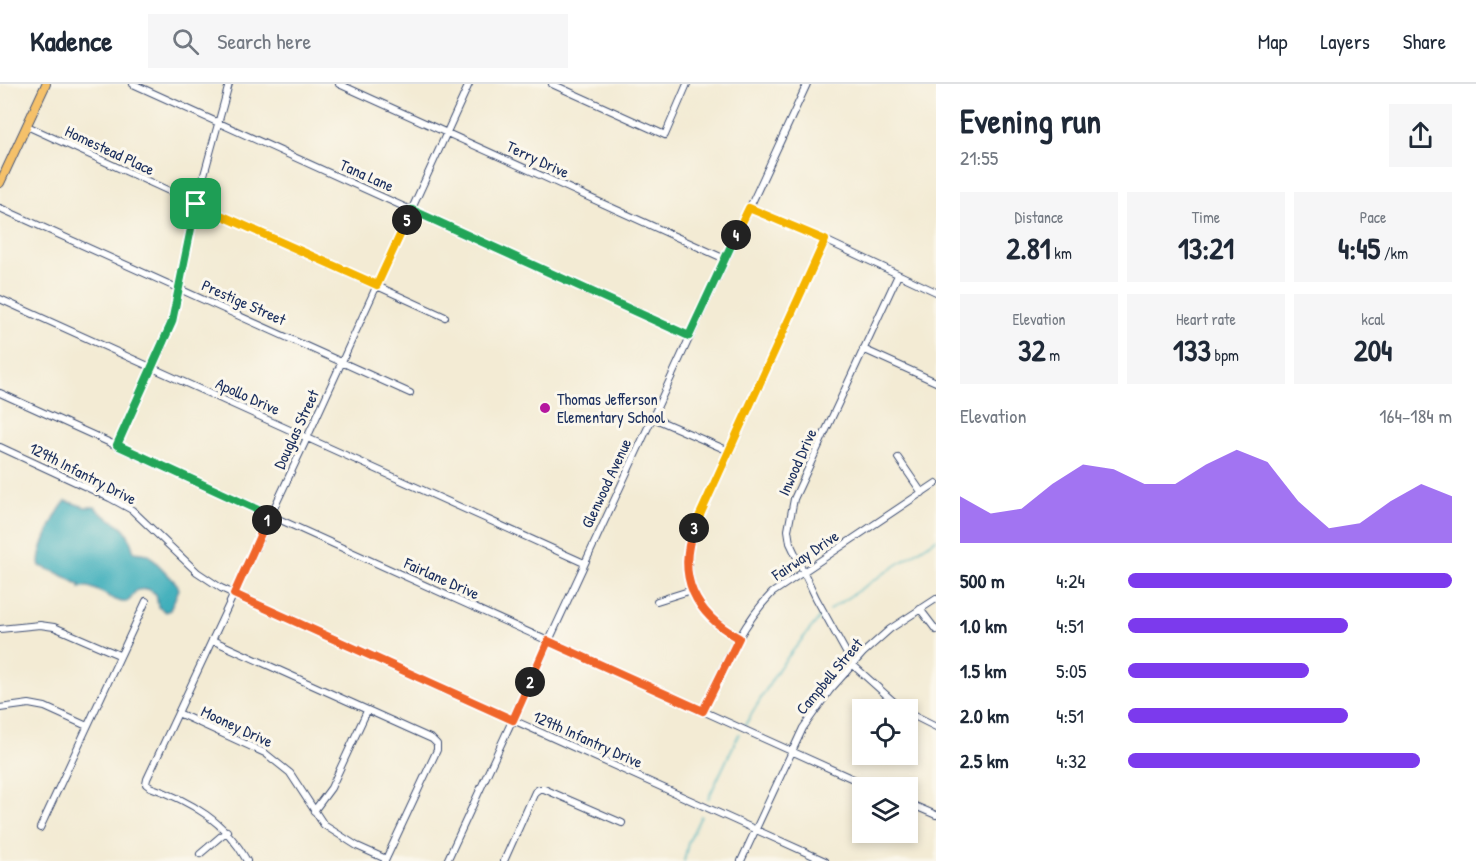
<!DOCTYPE html>
<meta charset="utf-8">
<style>
:root{--surface:#fff;--page:#f6f6f7;--text:#1f2937;--muted:#747a83;--line:#e0e1e3;--accent:#7c3aed}
body{margin:0;font-family:"Patrick Hand",sans-serif;background:var(--page);color:var(--text);height:100vh;display:flex;flex-direction:column;font-size:22px;white-space:nowrap}
*{box-sizing:border-box;margin:0}
p{font-size:20px;color:var(--muted)}
.icon{flex:none;width:33px;height:33px;fill:none;stroke:currentColor;stroke-width:2;stroke-linecap:round;stroke-linejoin:round}
.map{position:relative;flex:1;overflow:hidden}
.details{display:flex;flex-direction:column;background:var(--surface);width:540px}
.details>*{flex:none}
.buttons{position:absolute;left:852px;top:615px;display:grid;gap:12px}
.buttons a{display:grid;place-items:center;width:66px;height:66px;border-radius:0px;background:var(--surface);box-shadow:0 3px 9px #0003;font-size:30px}
.pin{position:absolute;display:grid;place-items:center;width:51px;height:51px;color:#fff;margin:-26px;border-radius:12px;box-shadow:0 3px 9px #0006}
.km{position:absolute;width:30px;height:30px;margin:-15px;border-radius:50%;background:#222;color:#fff;font-size:16px;line-height:30px;text-align:center}
.round{display:grid;place-items:center;flex:none;width:63px;height:63px;border-radius:0px;background:var(--page)}
.overview{display:flex;align-items:center;justify-content:space-between;height:102px;padding:0 24px}
h1{font-size:33px;font-weight:700;line-height:45px}
.metrics{display:grid;grid-template-columns:repeat(3,1fr);gap:9px;height:102px;padding:6px 24px}
.metrics div{display:grid;align-content:center;border-radius:0px;background:var(--page);text-align:center}
.metrics b{font-size:30px;font-weight:700}
.metrics small{font-size:16px;font-weight:400}
.metrics p{font-size:16px}
.chart{height:168px;padding:12px 24px}
.chart p{display:flex;justify-content:space-between}
.chart svg{width:100%;height:108px;margin-top:6px;fill:var(--accent);opacity:.7}
ul{padding:0 24px;list-style:none;font-size:20px}
li{display:grid;grid-template-columns:96px 72px 1fr;align-items:center;height:45px}
li i{height:15px;border-radius:8px;background:var(--accent)}
header{display:flex;align-items:center;gap:36px;box-sizing:border-box;height:84px;padding:0 30px;background:var(--surface);border-bottom:2px solid var(--line)}
header strong{font-size:28px}
nav{display:flex;gap:33px;margin-inline-start:auto;font-size:21px}
.search{width:420px;height:54px;background:var(--page);display:flex;align-items:center;gap:15px;box-sizing:border-box;padding:0 21px;border-radius:0px;color:var(--muted);font-size:22px}
main{display:flex;flex:1;min-height:0}
.map>svg:first-child{display:block}
</style>
<header>
<strong>Kadence</strong>
<div class="search"><svg class="icon" aria-label="search" viewBox="0 0 24 24"><circle cx="10" cy="10" r="6"/><path d="M15 15l6 6"/></svg>Search here</div>
<nav><a>Map</a><a>Layers</a><a>Share</a></nav>
</header>
<main>
<div class="map">
<svg width="936" height="777" viewBox="0 0 936 777">
<rect width="100%" height="100%" fill="#fbf7ec"/>
<filter id="ink" filterUnits="userSpaceOnUse"><feTurbulence type="fractalNoise" baseFrequency=".0167" numOctaves="2"/><feDisplacementMap in="SourceGraphic" scale="12" xChannelSelector="R" yChannelSelector="G"/><feConvolveMatrix kernelMatrix="1 2 1 2 8 2 1 2 1" color-interpolation-filters="sRGB"/></filter>
<filter id="wash" filterUnits="userSpaceOnUse"><feTurbulence type="fractalNoise" baseFrequency=".008" numOctaves="4" result="noise"/><feDisplacementMap in="SourceGraphic" scale="24" xChannelSelector="R" yChannelSelector="G"/><feGaussianBlur stdDeviation="1.35" result="paint"/><feColorMatrix in="noise" values="0 0 0 0 0 0 0 0 0 0 0 0 0 0 0 0 0 1.4 0 .05"/><feComposite in="paint" operator="in"/></filter>
<g filter="url(#wash)">
<rect width="100%" height="100%" fill="#f3ebd4"/>
<!-- water -->
<path fill="#40afbb" stroke="#2e6f8c" stroke-width="1.5" d="M66,417L85,423H95C101,433 117,436 125,446C130,452 131,461 134,468L148,470L176,499L179,505L170,526L166,528L158,523L156,510L148,505L137,506C133,509 132,515 128,517C117,524 94,497 80,504V501L60,490L40,482C35,470 57,426 66,417Z"/>
<g fill="none" stroke-linecap="round" stroke-linejoin="round">
<!-- stream -->
<path stroke="#40afbb" stroke-width="1.5" d="M829,526L936,455
M745,641L779,584L820,533
M708,715L739,650
M684,777L688,759L701,732"/>
</g>
</g>
<g filter="url(#ink)">
<g fill="none" stroke-linecap="round" stroke-linejoin="round">
<!-- minor casing -->
<g stroke="#3b4b70" stroke-width="8">
<path id="minor" d="M133,0L689,252
M339,0L725,175
M552,0L665,51L687,0
M27,42L445,233
M0,124L410,309
M749,124L825,156L936,208
M898,191L794,415L788,446L790,459L816,514L853,581L903,626
M0,215L584,479
M863,265L936,298
M0,309L873,704
M651,333L729,367
M117,361L172,238L196,120L229,0
M0,363L110,414L132,426L197,488L221,504L825,777
M898,374L922,409
M657,517L692,506
M920,525L936,546
M0,545L40,541L54,543L119,571
M739,554C697,531 682,501 690,454L825,156
M212,556L432,655L437,660V666L385,777
M0,624L29,620L45,623L87,642
M703,627C723,585 740,542 772,509L936,399
M178,629L265,669L290,689L324,741L357,762L386,775
M908,629L936,643
M908,719L936,731
M314,727L331,704L367,627
M40,744L146,517
M200,770L227,747
M247,777C226,738 191,717 150,703L146,700L147,695L307,354L469,0
M447,777L807,0
M504,777L535,708L539,705H544L622,739
M741,777L803,644L830,606L863,569L890,545L936,515"/>
</g>
<!-- major casing -->
<g stroke="#3b4b70" stroke-width="10">
<path id="major" d="M0,99L46,0"/>
</g>
<!-- minor -->
<use href="#minor" stroke="#fff" stroke-width="6"/>
<!-- major -->
<use href="#major" stroke="#f5c16b" stroke-width="8"/>
</g>
</g>
<g fill="none" stroke-linecap="round" stroke-linejoin="round" filter="url(#ink)">
<!-- split-1 casing -->
<g stroke="#fff" stroke-width="12">
<path id="split-1" d="M196,120L172,238L117,361L269,431L267,436"/>
</g>
<!-- split-2 casing -->
<g stroke="#fff" stroke-width="12">
<path id="split-2" d="M267,436L234,510L513,636L530,598"/>
</g>
<!-- split-3 casing -->
<g stroke="#fff" stroke-width="12">
<path id="split-3" d="M530,598L548,557L703,627L739,554C695,530 676,493 694,444"/>
</g>
<!-- split-4 casing -->
<g stroke="#fff" stroke-width="12">
<path id="split-4" d="M694,444L825,156L749,124L736,151"/>
</g>
<!-- split-5 casing -->
<g stroke="#fff" stroke-width="12">
<path id="split-5" d="M407,136L412,126L689,252L736,151"/>
</g>
<!-- split-6 casing -->
<g stroke="#fff" stroke-width="12">
<path id="split-6" d="M196,120L377,201L407,136"/>
</g>
<!-- split-1 -->
<use href="#split-1" stroke="#22a559" stroke-width="8"/>
<!-- split-2 -->
<use href="#split-2" stroke="#f0652b" stroke-width="8"/>
<!-- split-3 -->
<use href="#split-3" stroke="#f0652b" stroke-width="8"/>
<!-- split-4 -->
<use href="#split-4" stroke="#f5b400" stroke-width="8"/>
<!-- split-5 -->
<use href="#split-5" stroke="#22a559" stroke-width="8"/>
<!-- split-6 -->
<use href="#split-6" stroke="#f5b400" stroke-width="8"/>
</g>
<!-- markers -->
<circle fill="#b5179e" stroke="#fbf7ec" stroke-width="2" cx="545" cy="324" r="6"/>
<g text-anchor="middle" stroke-width="6" stroke-linejoin="round" paint-order="stroke">
<!-- street labels -->
<g font-size="16" fill="#1b2f5e" stroke="#fbf7ec">
<text transform="translate(110 66) rotate(25)" y="6">Homestead Place</text>
<text transform="translate(538 75) rotate(25)" y="6">Terry Drive</text>
<text transform="translate(367 91) rotate(24)" y="6">Tana Lane</text>
<text transform="translate(244 218) rotate(24)" y="6">Prestige Street</text>
<text transform="translate(248 312) rotate(24)" y="6">Apollo Drive</text>
<text transform="translate(296 345) rotate(-65)" y="6">Douglas Street</text>
<text transform="translate(797 378) rotate(-66)" y="6">Inwood Drive</text>
<text transform="translate(83 389) rotate(27)" y="6">129th Infantry Drive</text>
<text transform="translate(606 399) rotate(-65)" y="6">Glenwood Avenue</text>
<text transform="translate(805 471) rotate(-34)" y="6">Fairway Drive</text>
<text transform="translate(442 494) rotate(24)" y="6">Fairlane Drive</text>
<text transform="translate(829 592) rotate(-50)" y="6">Campbell Street</text>
<text transform="translate(237 642) rotate(25)" y="6">Mooney Drive</text>
<text transform="translate(588 655) rotate(24)" y="6">129th Infantry Drive</text>
</g>
<!-- poi labels -->
<g font-size="16" fill="#1b2f5e" stroke="#fbf7ec" text-anchor="start">
<text x="557" y="321">Thomas Jefferson<tspan x="557" dy="18">Elementary School</tspan></text>
</g>
</g>
</svg>
<div class="buttons">
<a><svg class="icon" aria-label="locate" viewBox="0 0 24 24"><circle cx="12" cy="12" r="6"/><path d="M12 2v4M12 18v4M2 12h4M18 12h4"/></svg></a>
<a><svg class="icon" aria-label="layers" viewBox="0 0 24 24"><path d="M12 4l9 5-9 5-9-5zM3 14l9 5 9-5"/></svg></a>
</div>
<div class="pin" style="left:196px;top:120px;background:#1e9e55"><svg class="icon" aria-label="arrive" viewBox="0 0 24 24"><path d="M6 21V4h12l-3 4 3 4H6"/></svg></div>
<b class="km" style="left:267px;top:436px">1</b>
<b class="km" style="left:530px;top:598px">2</b>
<b class="km" style="left:694px;top:444px">3</b>
<b class="km" style="left:736px;top:151px">4</b>
<b class="km" style="left:407px;top:136px">5</b>
</div>
<section class="details">
<div class="overview"><div><h1>Evening run</h1><p>21:55</p></div><a class="round"><svg class="icon" aria-label="share" viewBox="0 0 24 24"><path d="M12 15V3M7 8l5-5 5 5M5 13v7h14v-7"/></svg></a></div>
<div class="metrics">
<div><p>Distance</p><b>2.81<small> km</small></b></div>
<div><p>Time</p><b>13:21</b></div>
<div><p>Pace</p><b>4:45<small> /km</small></b></div>
</div>
<div class="metrics">
<div><p>Elevation</p><b>32<small> m</small></b></div>
<div><p>Heart rate</p><b>133<small> bpm</small></b></div>
<div><p>kcal</p><b>204</b></div>
</div>
<div class="chart"><p><span>Elevation</span>164–184 m</p>
<svg viewBox="0 0 160 44" preserveAspectRatio="none"><path d="M0 44V25L10 32L20 30L30 20L40 12L50 14L60 20L70 20L80 12L90 6L100 11L110 27L120 38L130 36L140 27L150 20L160 25V44z"/></svg>
</div>
<ul>
<li><b>500 m</b>4:24<i style="width:100%"></i></li>
<li><b>1.0 km</b>4:51<i style="width:68%"></i></li>
<li><b>1.5 km</b>5:05<i style="width:56%"></i></li>
<li><b>2.0 km</b>4:51<i style="width:68%"></i></li>
<li><b>2.5 km</b>4:32<i style="width:90%"></i></li>
</ul>
</section>
</main>
